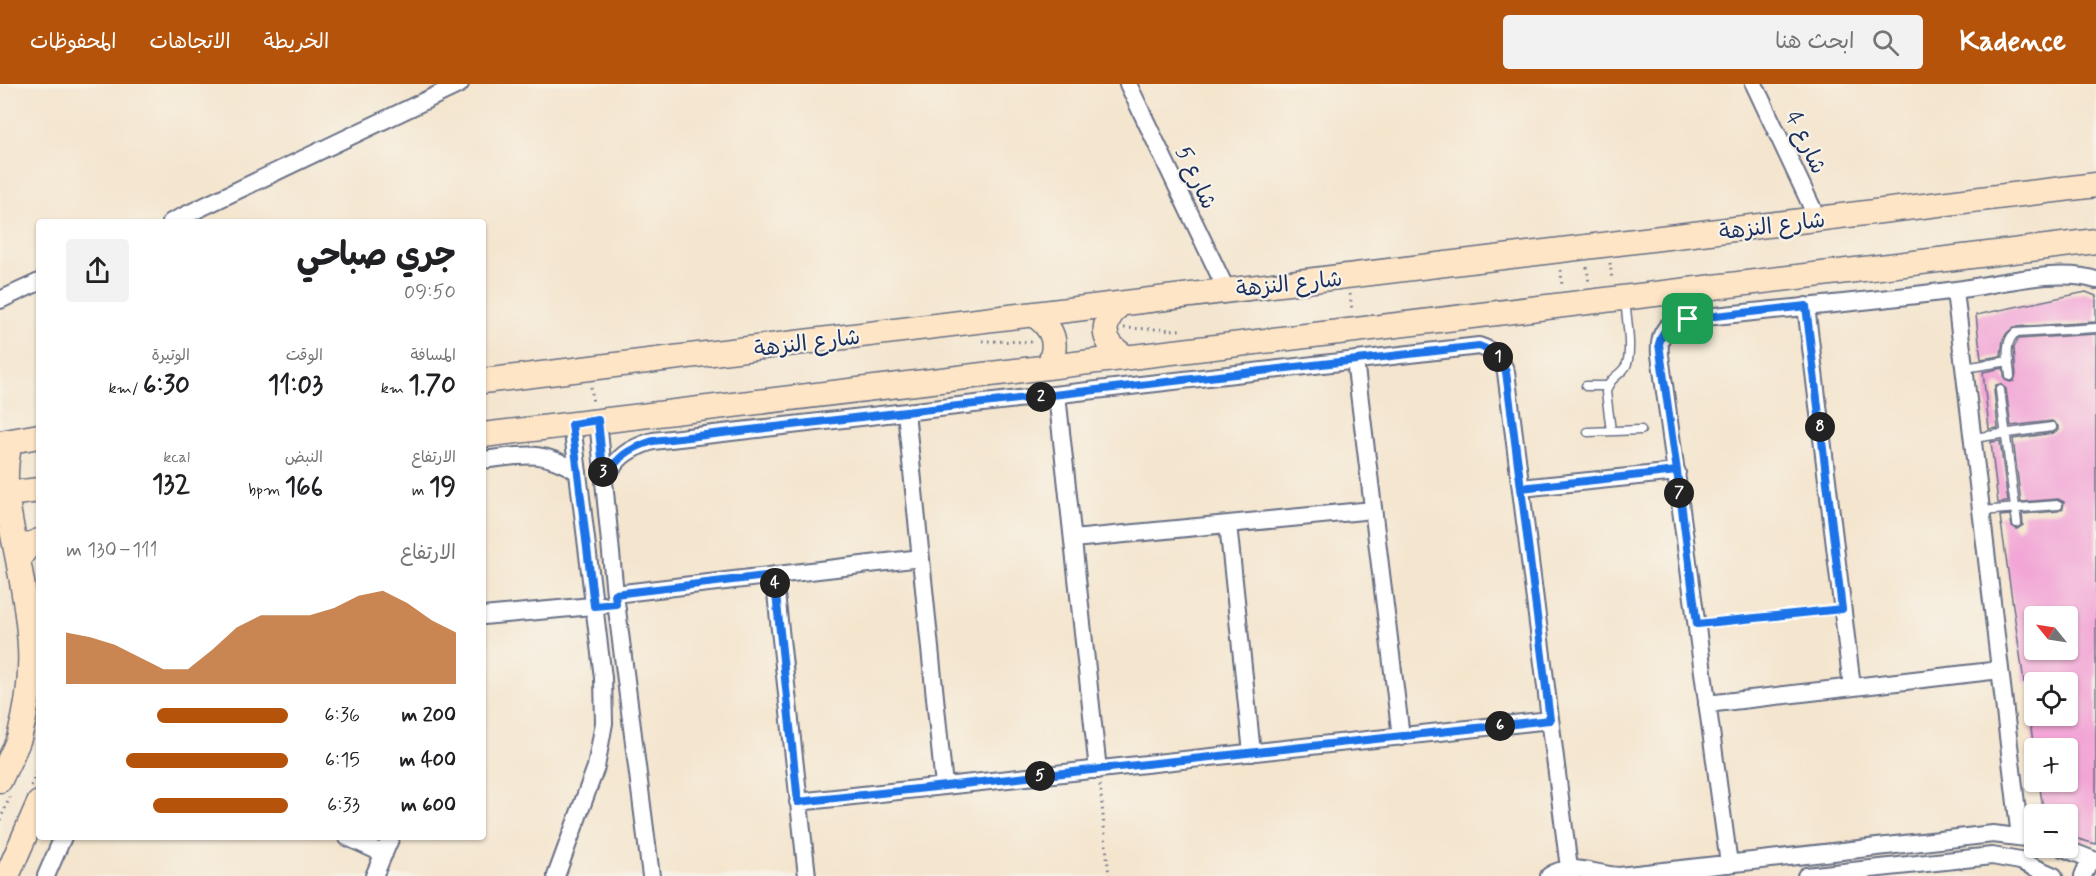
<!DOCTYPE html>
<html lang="ar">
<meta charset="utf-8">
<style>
:root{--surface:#fff;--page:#f2f2f2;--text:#202124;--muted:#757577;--accent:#b45309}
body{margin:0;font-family:Mynerve,"Playpen Sans Arabic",sans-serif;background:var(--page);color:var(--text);direction:rtl;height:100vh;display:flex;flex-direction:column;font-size:22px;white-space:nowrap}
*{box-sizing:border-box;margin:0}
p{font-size:20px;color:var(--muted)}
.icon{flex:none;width:33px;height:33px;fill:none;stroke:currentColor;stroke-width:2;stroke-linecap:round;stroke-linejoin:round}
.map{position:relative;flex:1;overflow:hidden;direction:ltr}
.details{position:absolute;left:36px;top:135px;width:450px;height:621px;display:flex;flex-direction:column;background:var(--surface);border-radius:6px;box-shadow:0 2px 4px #0004;direction:rtl}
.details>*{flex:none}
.needle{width:39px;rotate:300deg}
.buttons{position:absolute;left:2024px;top:522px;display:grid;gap:12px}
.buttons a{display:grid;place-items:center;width:54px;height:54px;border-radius:6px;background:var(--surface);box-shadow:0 2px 4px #0004;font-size:30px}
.pin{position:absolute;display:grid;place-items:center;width:51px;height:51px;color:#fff;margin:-26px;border-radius:12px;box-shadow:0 3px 9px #0006}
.km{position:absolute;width:30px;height:30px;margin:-15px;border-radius:50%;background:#222;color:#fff;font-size:16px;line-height:30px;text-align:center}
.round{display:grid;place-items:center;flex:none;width:63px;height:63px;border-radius:6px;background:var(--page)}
.overview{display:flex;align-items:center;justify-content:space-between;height:102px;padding:0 30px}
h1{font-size:33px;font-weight:700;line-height:45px}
.metrics{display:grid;grid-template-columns:repeat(3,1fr);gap:9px;height:102px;padding:6px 30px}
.metrics div{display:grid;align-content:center}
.metrics b{font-size:26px;font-weight:700}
.metrics small{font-size:16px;font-weight:400}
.metrics p{font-size:16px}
.chart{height:168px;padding:12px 30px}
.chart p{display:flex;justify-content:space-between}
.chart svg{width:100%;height:108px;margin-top:6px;fill:var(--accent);opacity:.7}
ul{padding:0 30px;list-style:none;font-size:20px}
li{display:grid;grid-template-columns:96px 72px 1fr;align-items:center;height:45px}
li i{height:15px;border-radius:8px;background:var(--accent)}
header{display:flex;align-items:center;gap:36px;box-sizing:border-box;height:84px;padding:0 30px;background:var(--accent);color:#fff}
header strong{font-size:28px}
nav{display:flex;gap:33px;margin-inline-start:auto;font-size:21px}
.search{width:420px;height:54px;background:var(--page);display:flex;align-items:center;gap:15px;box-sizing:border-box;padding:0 21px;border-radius:6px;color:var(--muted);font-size:22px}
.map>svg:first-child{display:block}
</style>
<header>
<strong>Kadence</strong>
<div class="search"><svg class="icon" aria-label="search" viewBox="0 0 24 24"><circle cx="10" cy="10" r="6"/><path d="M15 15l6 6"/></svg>ابحث هنا</div>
<nav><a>الخريطة</a><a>الاتجاهات</a><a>المحفوظات</a></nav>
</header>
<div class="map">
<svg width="2096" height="792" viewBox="0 0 2096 792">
<rect width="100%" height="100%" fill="#f7f3e8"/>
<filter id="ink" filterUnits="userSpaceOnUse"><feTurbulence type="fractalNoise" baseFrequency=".0167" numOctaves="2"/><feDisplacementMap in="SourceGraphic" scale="12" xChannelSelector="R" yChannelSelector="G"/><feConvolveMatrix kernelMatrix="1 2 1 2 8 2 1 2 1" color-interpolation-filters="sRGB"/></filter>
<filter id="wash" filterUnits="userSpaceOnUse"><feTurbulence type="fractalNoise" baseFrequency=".008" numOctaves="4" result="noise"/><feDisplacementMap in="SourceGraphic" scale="24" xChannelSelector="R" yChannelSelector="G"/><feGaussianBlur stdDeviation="1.35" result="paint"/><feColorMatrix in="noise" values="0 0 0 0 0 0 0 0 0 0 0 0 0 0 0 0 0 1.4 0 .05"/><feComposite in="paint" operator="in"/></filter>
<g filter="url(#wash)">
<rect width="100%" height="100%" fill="#f4e5ce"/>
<g id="blocks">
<!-- building -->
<path fill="#f2a5d6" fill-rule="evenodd" d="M2086,208L2096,212V238L2014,243L2007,249L2003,255L2001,272L1981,275L1976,231Z
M2096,250V760L2067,752V730H2044L2039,698H2067V664H2034L2029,632H2067V598H2024L2000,432L2010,431L2012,442L2017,445L2023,441L2022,430L2058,427L2063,424L2064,418L2058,415L2021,418L2013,355L2053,349L2058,346V342L2052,337L2011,342L2006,305L2000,300L1996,301L1994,306L1998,344L1989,345L1983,288L2003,284L2005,296L2010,298L2014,297L2016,291L2014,264L2018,255ZM2034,532H2067V566H2034Z
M2000,357L2008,418L1998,419L1991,358Z"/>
</g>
</g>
<g filter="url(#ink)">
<use href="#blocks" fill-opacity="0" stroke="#676f85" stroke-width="1.5"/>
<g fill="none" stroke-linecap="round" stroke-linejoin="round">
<!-- lane casing -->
<g stroke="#676f85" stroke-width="11">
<path id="lane" d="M1964,284L2009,277
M2010,292C2009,278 2003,259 2015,249L2096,244
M1586,302H1608
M2000,306L2017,439
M1611,347L1606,308C1610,292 1619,293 1626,282C1633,268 1626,231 1625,215
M1588,348L1641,346
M1973,354L2052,343
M1981,427L2058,421"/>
</g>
<!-- street casing -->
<g stroke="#676f85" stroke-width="20">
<path id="street" d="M1128,0L1226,205
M1754,0L1818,136
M171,138L460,0
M1955,207L2020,753
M0,216L39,198
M1806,222L1852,603
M1355,276L1401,653
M1057,311L1098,686
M906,328L944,702
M598,336L615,510L651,792
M483,376C523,371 542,365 578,388
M604,395C618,373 627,365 653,357L1479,262C1494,267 1500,273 1506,288L1569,784
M1521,404L1677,388
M1228,440L1252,669
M1073,455L1373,426
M774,491L807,792
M615,510L921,474
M483,532L603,521
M1707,620L2000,586
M798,718L1550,636
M347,753L384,770
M2063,764L2096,777
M1729,780L1660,271C1658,249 1666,237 1688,235C1778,225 1867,218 1956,206C1996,201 2058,183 2096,196
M46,792L63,753
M374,792L391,753
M556,792L596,683L604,639L603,594L572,340
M1549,792C1572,777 1594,791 1619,792L1993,750L2034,755
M1806,792L1992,772L2020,777L2054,792
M2083,792L2090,775"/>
</g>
<!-- secondary casing -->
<g stroke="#676f85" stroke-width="27">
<path id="secondary" d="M1120,220C1099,240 1101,259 1126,273
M1034,231C1054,244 1059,261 1048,283
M483,297L2096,101
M483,351L2096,157
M0,359L39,352
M0,411L39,406
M18,475L29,461L39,457
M0,696C6,682 14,668 19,654C38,590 30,539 18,476C10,434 0,401 10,358
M7,792L39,719"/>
</g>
<!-- path -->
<path stroke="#676f85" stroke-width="3" stroke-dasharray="1.5 4.5" stroke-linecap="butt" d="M1610,179L1612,196
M1587,183L1589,200
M1561,186L1562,203
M1350,210L1352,227
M1124,244L1183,246
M982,257L1033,258
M591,303L593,320
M1710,539L1829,527
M1100,701L1109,792
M31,702L39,681
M0,736L10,713"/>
<!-- lane -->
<use href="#lane" stroke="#fff" stroke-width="8"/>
<!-- street -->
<use href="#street" stroke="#fff" stroke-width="16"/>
<!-- secondary -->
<use href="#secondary" stroke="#fee5c5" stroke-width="24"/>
</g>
</g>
<g fill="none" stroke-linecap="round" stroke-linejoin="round" filter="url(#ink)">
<!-- route casing -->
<g stroke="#fff" stroke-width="12">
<path id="route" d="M1688,235C1672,237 1663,244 1659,260L1677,387L1521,404L1506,288C1500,273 1494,267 1479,262L653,357C627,365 618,373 604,395L598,336L572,340L594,522L616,520L615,510L774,491L798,718L1550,636L1521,404L1677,387L1697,540L1842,525L1806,222L1688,235"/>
</g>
<!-- route -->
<use href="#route" stroke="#1a73e8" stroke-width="8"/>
</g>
<g text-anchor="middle" stroke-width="4.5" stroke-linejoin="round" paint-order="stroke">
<!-- street labels -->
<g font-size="22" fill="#1b2f5e" stroke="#f7f3e8">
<text transform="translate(1807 58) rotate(65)" y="8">شارع 4</text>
<text transform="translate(1197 93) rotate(65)" y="8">شارع 5</text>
<text transform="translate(1772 141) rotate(-7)" y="8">شارع النزهة</text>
<text transform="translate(1289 199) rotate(-6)" y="8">شارع النزهة</text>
<text transform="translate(807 258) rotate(-7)" y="8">شارع النزهة</text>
</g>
</g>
</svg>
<div class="buttons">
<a><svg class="needle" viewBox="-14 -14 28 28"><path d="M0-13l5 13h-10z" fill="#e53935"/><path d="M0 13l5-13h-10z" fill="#757577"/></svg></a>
<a><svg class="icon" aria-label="locate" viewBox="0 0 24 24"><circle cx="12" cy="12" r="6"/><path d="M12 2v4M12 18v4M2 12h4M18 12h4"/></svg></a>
<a>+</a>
<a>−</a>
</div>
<div class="pin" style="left:1688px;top:235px;background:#1e9e55"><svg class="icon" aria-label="arrive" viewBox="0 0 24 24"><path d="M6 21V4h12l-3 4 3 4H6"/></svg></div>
<b class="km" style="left:1498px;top:273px">1</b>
<b class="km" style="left:1041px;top:313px">2</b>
<b class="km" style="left:603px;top:388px">3</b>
<b class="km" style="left:775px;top:499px">4</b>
<b class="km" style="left:1040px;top:692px">5</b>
<b class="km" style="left:1500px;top:642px">6</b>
<b class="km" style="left:1679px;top:409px">7</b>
<b class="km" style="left:1820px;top:343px">8</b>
<section class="details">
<div class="overview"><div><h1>جري صباحي</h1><p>09:50</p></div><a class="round"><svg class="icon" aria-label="share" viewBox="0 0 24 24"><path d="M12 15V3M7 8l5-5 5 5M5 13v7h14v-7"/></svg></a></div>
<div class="metrics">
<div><p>المسافة</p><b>1.70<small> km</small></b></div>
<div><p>الوقت</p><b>11:03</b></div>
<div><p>الوتيرة</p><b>6:30<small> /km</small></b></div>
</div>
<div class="metrics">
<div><p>الارتفاع</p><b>19<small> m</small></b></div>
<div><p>النبض</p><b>166<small> bpm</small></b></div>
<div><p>kcal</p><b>132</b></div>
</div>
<div class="chart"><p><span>الارتفاع</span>111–130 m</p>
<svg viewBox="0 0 160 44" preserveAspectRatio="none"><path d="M0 44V23L10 25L20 28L30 33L40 38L50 38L60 30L70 21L80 16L90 16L100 16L110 13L120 8L130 6L140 11L150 18L160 23V44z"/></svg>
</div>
<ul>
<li><b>200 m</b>6:36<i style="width:59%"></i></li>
<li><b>400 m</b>6:15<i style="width:73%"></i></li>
<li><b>600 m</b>6:33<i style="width:61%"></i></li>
</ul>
</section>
</div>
